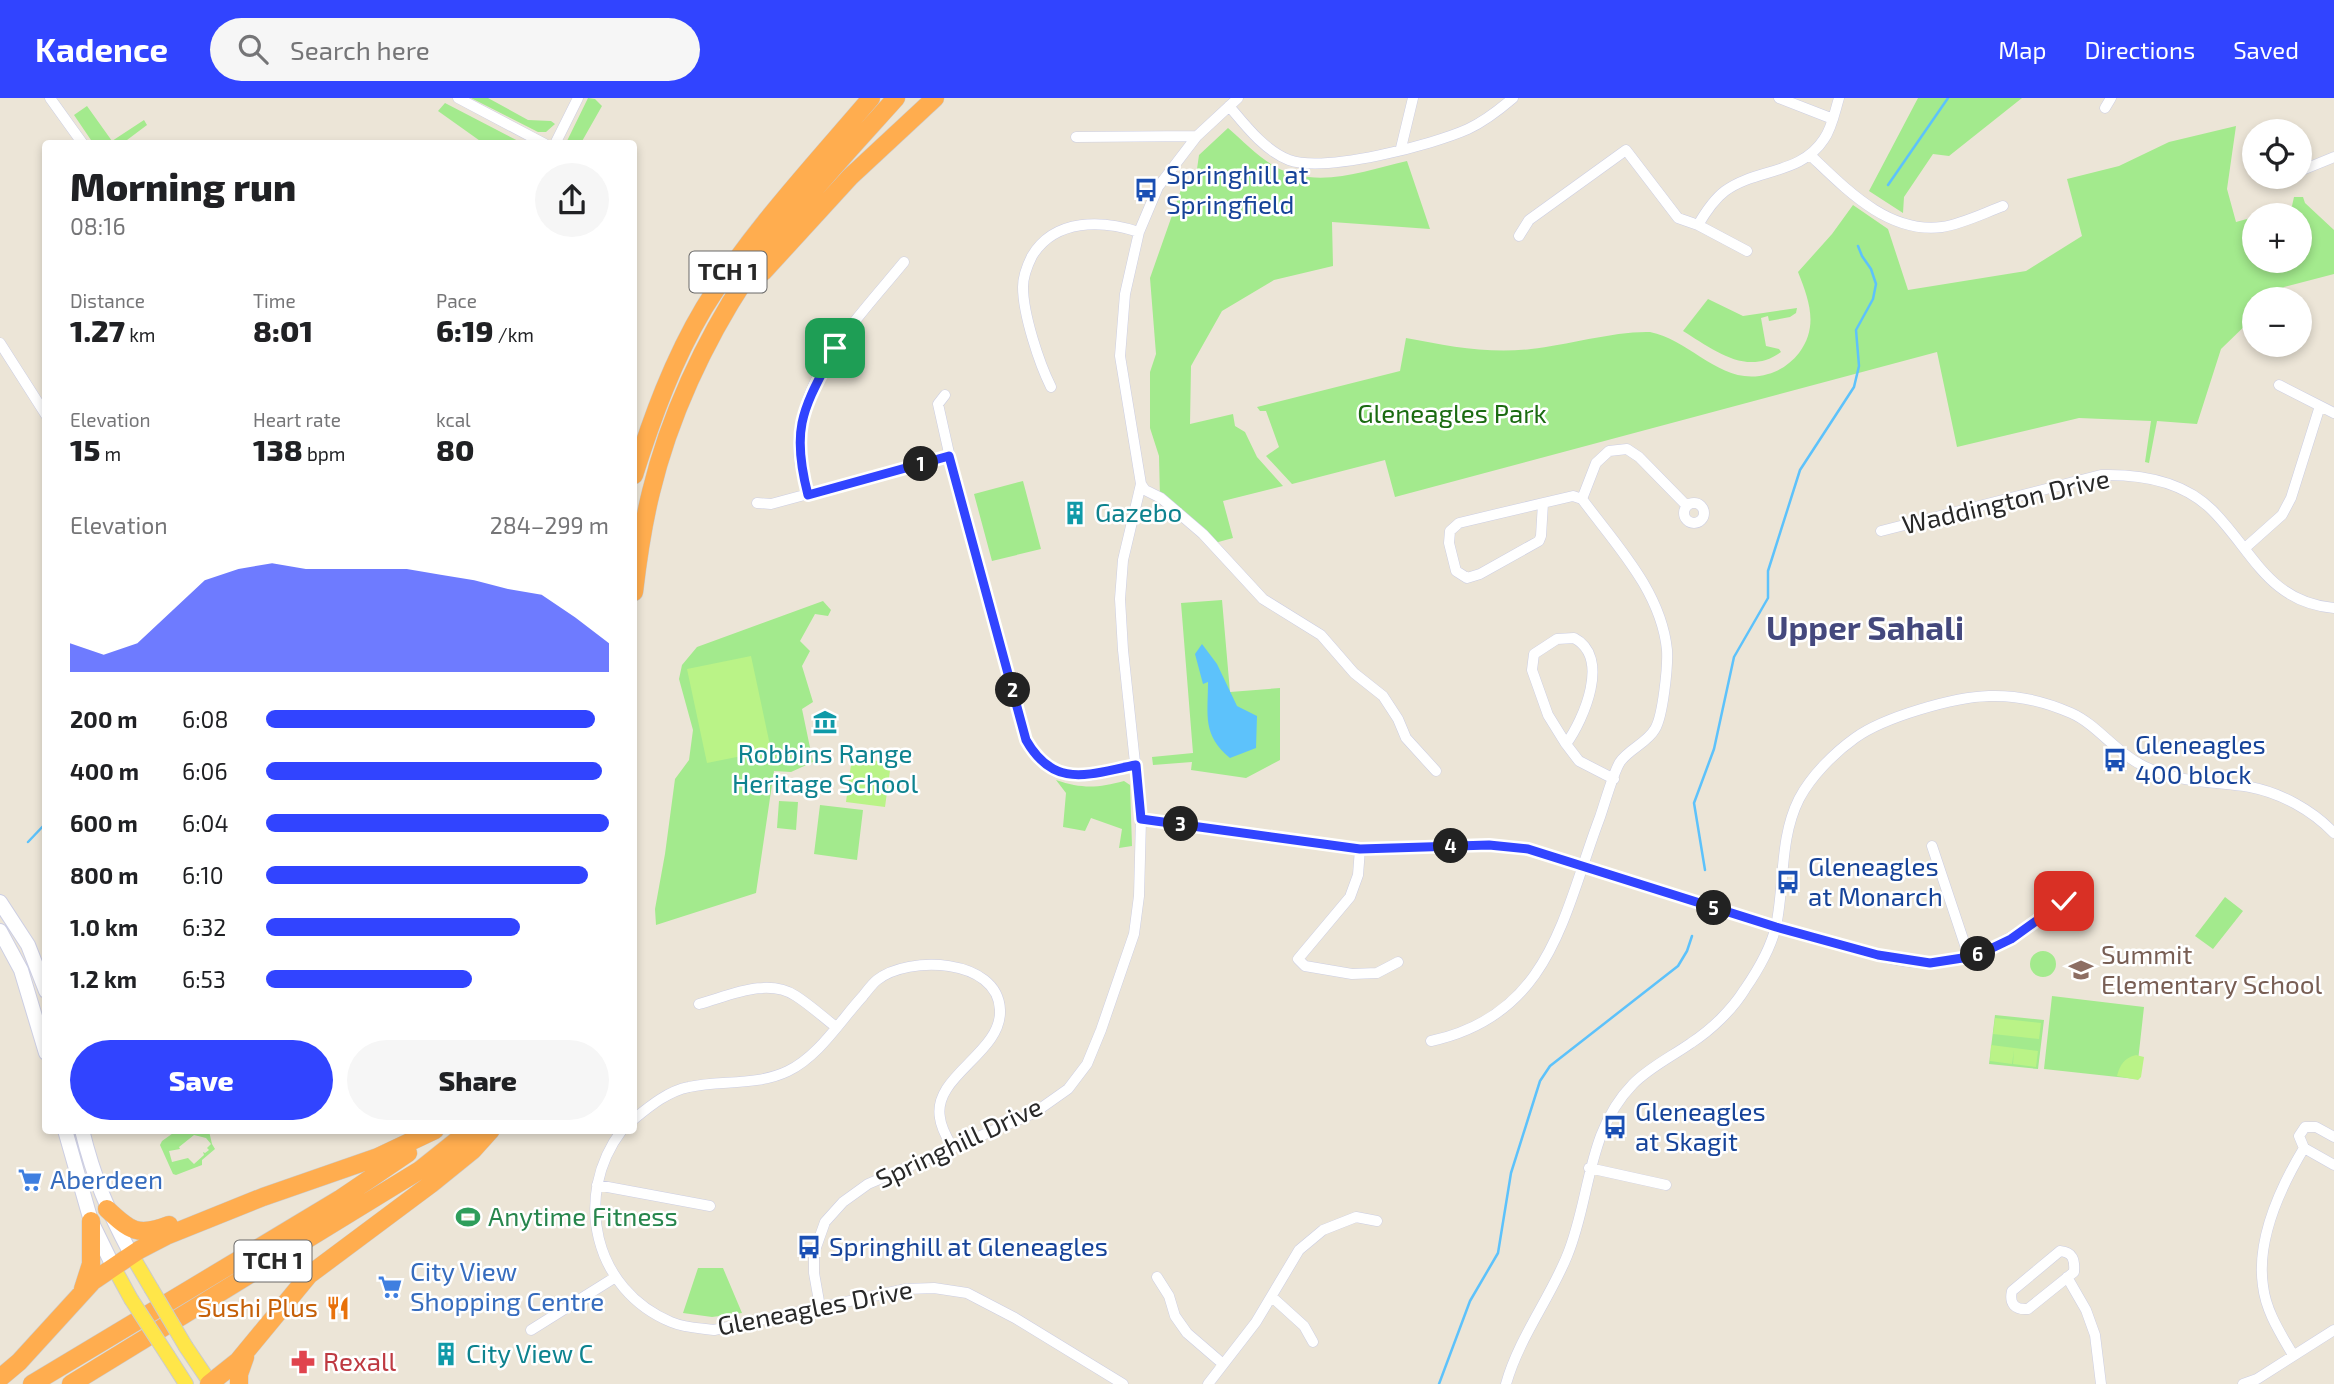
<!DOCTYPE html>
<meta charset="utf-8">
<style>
:root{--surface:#fff;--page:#f6f6f6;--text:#202124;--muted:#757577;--accent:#3144ff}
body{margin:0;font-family:"Exo 2",sans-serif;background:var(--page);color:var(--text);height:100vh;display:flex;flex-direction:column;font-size:26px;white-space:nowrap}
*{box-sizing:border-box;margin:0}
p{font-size:23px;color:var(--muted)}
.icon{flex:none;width:38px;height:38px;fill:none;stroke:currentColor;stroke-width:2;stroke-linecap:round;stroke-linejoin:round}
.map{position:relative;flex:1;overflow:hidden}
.sheet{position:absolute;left:42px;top:42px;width:595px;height:994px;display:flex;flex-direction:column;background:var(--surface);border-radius:7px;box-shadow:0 4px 10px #0003}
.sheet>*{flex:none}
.tools{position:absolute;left:2242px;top:21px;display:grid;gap:14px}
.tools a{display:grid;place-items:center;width:70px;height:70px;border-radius:50%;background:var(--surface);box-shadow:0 4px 10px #0003;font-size:35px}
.pin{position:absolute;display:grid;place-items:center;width:60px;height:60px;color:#fff;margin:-30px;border-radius:14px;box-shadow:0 4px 10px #0006}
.km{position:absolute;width:35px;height:35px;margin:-18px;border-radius:50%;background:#222;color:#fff;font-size:19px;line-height:35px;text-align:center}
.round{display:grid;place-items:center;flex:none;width:74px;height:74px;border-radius:37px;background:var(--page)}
.overview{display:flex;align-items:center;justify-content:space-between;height:119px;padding:0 28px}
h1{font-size:38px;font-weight:800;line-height:52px}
.figures{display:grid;grid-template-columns:repeat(3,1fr);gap:10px;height:119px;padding:7px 28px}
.figures div{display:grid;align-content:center}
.figures b{font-size:30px;font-weight:800}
.figures small{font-size:19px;font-weight:400}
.figures p{font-size:19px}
.chart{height:196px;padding:14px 28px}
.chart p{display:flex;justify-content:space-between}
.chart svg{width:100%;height:126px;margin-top:7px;fill:var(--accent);opacity:.7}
.action{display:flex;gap:14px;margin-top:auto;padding:14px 28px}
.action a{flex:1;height:80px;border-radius:42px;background:var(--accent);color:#fff;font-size:28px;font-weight:800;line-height:80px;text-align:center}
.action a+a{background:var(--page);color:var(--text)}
ul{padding:0 28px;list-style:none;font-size:23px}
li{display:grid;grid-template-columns:112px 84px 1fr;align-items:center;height:52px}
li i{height:18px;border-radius:9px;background:var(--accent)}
header{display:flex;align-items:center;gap:42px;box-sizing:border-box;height:98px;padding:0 35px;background:var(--accent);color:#fff}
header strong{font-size:33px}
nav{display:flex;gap:38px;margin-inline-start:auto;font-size:24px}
.search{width:490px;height:63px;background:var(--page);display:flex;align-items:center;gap:18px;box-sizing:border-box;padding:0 24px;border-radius:38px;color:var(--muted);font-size:26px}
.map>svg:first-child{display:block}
</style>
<header>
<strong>Kadence</strong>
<div class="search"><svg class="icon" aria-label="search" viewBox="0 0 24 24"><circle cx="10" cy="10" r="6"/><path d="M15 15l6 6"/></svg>Search here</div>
<nav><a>Map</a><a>Directions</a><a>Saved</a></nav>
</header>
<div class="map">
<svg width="2334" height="1286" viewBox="0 0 2334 1286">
<rect width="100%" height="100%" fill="#ece5d7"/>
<!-- green -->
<path fill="#a3ea8d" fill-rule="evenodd" d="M471,0H488L528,22L551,23L555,26L546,34H538Z
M588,0L595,1L602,8L581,45H566Z
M1918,0H2022L1949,58L1933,56L1904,99L1903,115L1869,93Z
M445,5L522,45H483L438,13Z
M87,8L112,43L144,22L147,27L123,45H93L74,17Z
M2236,28L2227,91L2236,124L2254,119V163H2300V117H2260L2292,108L2294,99H2303L2305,105L2334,132V176L2284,189L2272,201H2254V219L2221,251L2197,326L2157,323L2149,365L2145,364L2151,323L2079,320L1957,349L1937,254L1395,399L1385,362L1292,386L1266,358L1279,349L1266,313H1260L1257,309L1400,273L1406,240C1448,248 1488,256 1531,251C1567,247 1615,233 1650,234C1692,242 1722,290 1768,276C1780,273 1791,265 1799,255C1819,228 1809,202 1798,174L1832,136L1853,107L1888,131L1908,192L2026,173L2082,138L2067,81L2119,68L2169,44Z
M1228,30C1243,43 1257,58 1274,68C1316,92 1364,73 1407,63L1430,131L1332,124L1333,168L1274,182L1222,213L1191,268L1190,326L1233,316L1235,328L1245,334L1257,359L1283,388L1223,403L1233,440L1211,446L1160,400L1159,358L1150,330V274L1156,256L1150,180L1182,89L1196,78L1199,57Z
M1708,201L1743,218L1797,210L1796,215L1790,219L1769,223L1768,218L1761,220L1766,248L1779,251L1781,254C1747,279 1714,252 1683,233Z
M1023,383L1041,451L992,463L974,396Z
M1222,502L1230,594L1280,590V662L1246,680L1191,672L1192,664L1153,667L1152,659L1193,655L1181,505Z
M823,503L831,512L828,518L815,516L800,543L810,553L802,568L813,604L802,611L813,664L791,674L774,673L756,795L656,827L655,811L665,756L675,681L689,662L693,632L679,581L682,567L697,549Z
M1056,682C1082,691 1098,690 1124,683L1130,687L1132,748L1119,750L1122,731L1091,720L1085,733L1063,729L1066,695Z
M779,703L798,704L796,732L777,730Z
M820,707L863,712L857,762L814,756Z
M2225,799L2243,813L2213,851L2195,838Z
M2030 866a13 13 0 1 1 26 0a13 13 0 1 1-26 0Z
M2052,898L2144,909L2136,981L2044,971Z
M1995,917L2044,922L2038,971L1989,966Z
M176,1033H209L212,1046L215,1051L202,1062V1067L176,1077L173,1076L160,1047L162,1043ZM194,1037L206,1040L211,1046L207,1050L209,1052L205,1055L203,1054L204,1057L194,1066L188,1060L172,1064L169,1053L180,1051L179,1049Z
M698,1170H723L742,1215L712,1219L683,1215Z"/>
<!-- pitch -->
<path fill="#baf387" d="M751,558L771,652L707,665L687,571Z
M852,659L891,665L885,709L846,704Z
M1995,920L2041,925L2039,941L1993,936Z
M1991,947L2038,953L2036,969L2013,966L2014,952L2012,966L1990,963Z
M2136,957L2144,959L2141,979L2138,982L2117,978C2120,967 2124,960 2136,957Z"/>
<!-- water -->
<path fill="#5dc2fb" d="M1202,546L1217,566L1237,608L1257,618L1256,650L1230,660C1202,637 1208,617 1208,584L1203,586L1195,556Z"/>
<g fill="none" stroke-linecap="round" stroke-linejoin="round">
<!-- stream -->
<path stroke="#5dc2fb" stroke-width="2.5" d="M1888,87L1948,0
M28,744L46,725
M1705,772L1694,705L1714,651L1734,559L1768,500V473L1800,372L1854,289L1859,268L1856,232L1873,201L1876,186L1871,171L1862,158L1858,148
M1439,1286L1470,1203L1498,1155L1511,1075L1540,983L1550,968L1678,868L1687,853L1692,838"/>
<!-- street casing -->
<g stroke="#cccee3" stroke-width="11">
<path id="street" d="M50,0L83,46
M458,0L545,46
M1779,0L1833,21
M1229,8C1245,27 1265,53 1289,62C1326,75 1432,47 1468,31C1485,23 1499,12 1513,0
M2105,10L2111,0
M1076,39L1197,38
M555,46L578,0
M1401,50L1413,0
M1810,57C1846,91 1888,136 1942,129C1962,126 1984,115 2003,108
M2300,73L2334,59
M1698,127C1705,115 1713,102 1725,93C1756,70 1801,77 1824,41C1832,30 1835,13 1839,0
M1519,138L1529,122L1626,52L1678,120L1698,127L1747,153
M0,245L46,317
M2279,287L2334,315
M1051,289C1039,265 1023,216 1023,189C1023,178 1027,168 1032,158C1055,120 1102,122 1139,134
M945,297L938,306L953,373L1026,642C1039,665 1064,681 1092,677C1106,675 1121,669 1136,667
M1141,386L1145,392L1161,400L1203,436L1263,501L1321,537L1354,575L1383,598L1398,621L1406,640L1436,673
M808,397C806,386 802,376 800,365C788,289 860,218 904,164
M1582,401L1596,365L1609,353L1627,351L1639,359L1687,408
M757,405L771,406L949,358
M1543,405L1541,438L1539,443L1480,476L1467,480L1456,473L1449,445L1450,433L1459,425Z
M1684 415a10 10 0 1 1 20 0a10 10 0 1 1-20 0Z
M1881,433L2101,377C2140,376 2183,383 2212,412C2253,453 2268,504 2334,510
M2245,450L2282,417L2291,400L2320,308
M1566,646L1548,617L1532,572L1534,556L1557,541L1574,540C1611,559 1584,621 1566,646L1579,663L1614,681
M1141,721L1360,751L1489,747L1528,751C1625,783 1723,815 1822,841C1857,851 1894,866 1931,865C1972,863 2004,845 2037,822C2053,811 2071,801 2078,782
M1932,748L1969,859
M1360,751L1358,777L1350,799L1298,861L1305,868L1352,876L1377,875L1398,864
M699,906C729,898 767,879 796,898C810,907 823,919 836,929
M1431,943C1551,917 1563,817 1600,719C1605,705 1613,675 1620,664C1629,651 1647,645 1655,631C1663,618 1668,568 1667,552C1661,493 1616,447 1582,401L1573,398L1543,405
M634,1021C650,1008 668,993 689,989C721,982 757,988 788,973C819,958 840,923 863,898C867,893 872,886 877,882C908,857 998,860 1000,912C1002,955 932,978 940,1020C941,1030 947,1040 952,1049
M622,1032C572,1098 594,1192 671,1224C685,1230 699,1230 714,1232L906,1191L934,1190L967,1195L1015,1220L1123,1286
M2334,1039L2316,1029H2305L2299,1038L2304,1050L2334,1067
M1589,1070L1666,1087
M597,1087L710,1108
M2060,1153C2073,1154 2075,1162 2074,1174L2028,1211C2015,1212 2009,1206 2012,1193Z
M1157,1179L1169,1198L1175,1218L1187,1235L1223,1266
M2067,1179L2086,1212L2095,1237L2101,1286
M1272,1199L1304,1228L1313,1244
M820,1209L814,1175V1155L825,1124L843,1104L868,1086L1034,1015L1068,991L1087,966L1101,932L1134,836L1139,798L1141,721L1123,552L1120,501L1123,462L1141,386L1120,258L1125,196L1139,134L1158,89L1197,38L1238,0
M531,1232L614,1180
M2293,1257C2281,1236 2266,1214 2263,1188C2256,1141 2280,1090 2304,1050
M1208,1286L1256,1224L1299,1152L1323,1132L1356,1119L1377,1123
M1506,1286C1519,1240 1549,1202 1567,1158C1591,1101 1586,1034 1633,986C1650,969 1671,959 1691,945C1711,932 1732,912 1745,891C1758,872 1771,850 1776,828C1785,786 1779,741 1799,701C1811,678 1834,655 1855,640C1884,619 1954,599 1989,598C2016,597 2046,604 2071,615C2096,626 2114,652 2138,665C2172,685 2212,683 2250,689C2281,695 2312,712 2334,735
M2243,1286L2257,1281L2334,1232"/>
</g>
<!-- secondary casing -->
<g stroke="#cccee3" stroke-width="16">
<path id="secondary" d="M0,804L28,847L46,893
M0,833L21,872L46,955
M65,1032L91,1123L113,1168
M82,1032C94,1081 108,1113 131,1156"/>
</g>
<!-- primary casing -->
<g stroke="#cbcbcb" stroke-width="16">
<path id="primary" d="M131,1156L151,1190
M113,1168L131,1201
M186,1249L211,1286
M168,1258L186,1286"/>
</g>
<!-- highway casing -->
<g stroke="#cbcbcb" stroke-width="19">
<path id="highway" d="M763,174L850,79L935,0
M634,377C652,320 673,262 704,210C751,134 813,68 871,0
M634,494C638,460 643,426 651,394C669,319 704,244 746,180C789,116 844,58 896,0
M107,1111C130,1133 138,1139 169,1127
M83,1191L91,1166V1123
M0,1280L19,1264L93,1183L139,1152L166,1138L263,1099L378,1059L435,1032
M32,1286L340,1101L408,1055
M71,1286L420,1072L470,1032
M209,1286L238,1263L309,1177L431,1086L473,1052L491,1032
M239,1286V1276L245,1259"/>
</g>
<!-- street -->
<use href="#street" stroke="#fff" stroke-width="10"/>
<!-- secondary -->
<use href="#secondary" stroke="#fff" stroke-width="14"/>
<!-- primary -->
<use href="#primary" stroke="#ffe649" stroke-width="14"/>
<!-- highway -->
<use href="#highway" stroke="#ffad4f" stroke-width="18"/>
<!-- primary-bridge casing -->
<g stroke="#cbcbcb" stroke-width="16" stroke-linecap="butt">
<path id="primary-bridge" d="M151,1190L186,1249
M131,1201L168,1258"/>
</g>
<!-- primary-bridge -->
<use href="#primary-bridge" stroke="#ffe649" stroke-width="14"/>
</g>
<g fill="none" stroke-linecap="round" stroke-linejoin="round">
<!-- route casing -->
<g stroke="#fff" stroke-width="14">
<path id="route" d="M835,250C804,310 790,328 808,397L949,358L1026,642C1055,693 1091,675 1136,667L1141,721L1360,751L1489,747L1528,751L1776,829L1878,857L1930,865L1969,859L1986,853L2011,841L2064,803"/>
</g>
<!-- route -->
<use href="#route" stroke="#3144ff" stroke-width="9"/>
</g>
<!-- icons -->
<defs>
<g id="bus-bare" transform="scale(1.89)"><path d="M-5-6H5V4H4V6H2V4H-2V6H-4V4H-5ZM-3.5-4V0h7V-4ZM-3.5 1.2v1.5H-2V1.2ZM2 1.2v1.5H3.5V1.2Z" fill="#1a4fb4" stroke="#fff" stroke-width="2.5" paint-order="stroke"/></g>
<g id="building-bare" transform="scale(1.89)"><path d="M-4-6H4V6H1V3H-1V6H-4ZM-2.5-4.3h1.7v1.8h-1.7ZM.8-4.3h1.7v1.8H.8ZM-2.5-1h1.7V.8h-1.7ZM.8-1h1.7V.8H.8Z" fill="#0f9aa8" stroke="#fff" stroke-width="2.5" paint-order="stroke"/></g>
<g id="museum-bare" transform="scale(1.89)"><path d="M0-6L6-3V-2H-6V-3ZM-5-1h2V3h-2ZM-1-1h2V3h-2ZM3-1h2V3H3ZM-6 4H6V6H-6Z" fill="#0f9aa8" stroke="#fff" stroke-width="2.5" paint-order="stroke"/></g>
<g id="school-bare" transform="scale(1.89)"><path d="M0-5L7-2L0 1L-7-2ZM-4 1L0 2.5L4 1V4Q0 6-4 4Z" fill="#8d6e63" stroke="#fff" stroke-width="2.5" paint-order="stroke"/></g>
<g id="supermarket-bare" transform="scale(1.89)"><path d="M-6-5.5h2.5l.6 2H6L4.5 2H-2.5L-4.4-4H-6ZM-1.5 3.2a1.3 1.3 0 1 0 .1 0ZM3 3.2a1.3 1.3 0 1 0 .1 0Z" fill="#3f7fe0" stroke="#fff" stroke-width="2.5" paint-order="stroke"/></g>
<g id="stadium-bare" transform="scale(1.89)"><path d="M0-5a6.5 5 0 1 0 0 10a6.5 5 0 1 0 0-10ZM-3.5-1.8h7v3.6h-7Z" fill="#2e9e5b" stroke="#fff" stroke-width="2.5" paint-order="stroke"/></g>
<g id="restaurant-bare" transform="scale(1.89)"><path d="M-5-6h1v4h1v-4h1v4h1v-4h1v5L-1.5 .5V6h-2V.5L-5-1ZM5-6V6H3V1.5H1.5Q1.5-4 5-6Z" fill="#e8710a" stroke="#fff" stroke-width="2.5" paint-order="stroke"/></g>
<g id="pharmacy-bare" transform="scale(1.89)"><path d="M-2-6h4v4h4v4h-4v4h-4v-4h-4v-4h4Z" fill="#e0444e" stroke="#fff" stroke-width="2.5" paint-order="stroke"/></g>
</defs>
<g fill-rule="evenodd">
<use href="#bus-bare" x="1146" y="92"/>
<use href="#building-bare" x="1075" y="415"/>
<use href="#museum-bare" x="825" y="624"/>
<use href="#bus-bare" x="2115" y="662"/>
<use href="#bus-bare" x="1788" y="784"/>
<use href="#school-bare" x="2081" y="872"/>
<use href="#bus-bare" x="1615" y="1029"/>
<use href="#supermarket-bare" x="30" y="1082"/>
<use href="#stadium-bare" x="468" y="1119"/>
<use href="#bus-bare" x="809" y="1149"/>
<use href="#supermarket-bare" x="390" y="1189"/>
<use href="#restaurant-bare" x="338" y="1210"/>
<use href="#building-bare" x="446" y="1256"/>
<use href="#pharmacy-bare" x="303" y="1264"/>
</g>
<g text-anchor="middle" stroke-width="5" stroke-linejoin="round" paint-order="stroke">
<!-- shield labels -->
<g fill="#fff" stroke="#686868" stroke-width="2">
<rect x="689.5" y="153.5" width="77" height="41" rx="5"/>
<rect x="234.5" y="1142.5" width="77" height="41" rx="5"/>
</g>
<g font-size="24" font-weight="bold" fill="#282828">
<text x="728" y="182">TCH 1</text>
<text x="273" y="1171">TCH 1</text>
</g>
<!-- transit labels -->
<g font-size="26" fill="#164399" stroke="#fff" text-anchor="start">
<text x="1166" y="86">Springhill at<tspan x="1166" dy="30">Springfield</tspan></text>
<text x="2135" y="656">Gleneagles<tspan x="2135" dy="30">400 block</tspan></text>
<text x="1808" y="778">Gleneagles<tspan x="1808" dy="30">at Monarch</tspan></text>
<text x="1635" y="1023">Gleneagles<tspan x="1635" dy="30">at Skagit</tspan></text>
<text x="829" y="1158">Springhill at Gleneagles</text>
</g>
<!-- park labels -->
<g font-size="26" fill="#1b6b11" stroke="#fff">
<text x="1452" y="325">Gleneagles Park</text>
</g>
<!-- street labels -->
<g font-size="26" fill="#282828" stroke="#fff">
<text transform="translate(2006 404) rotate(-13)" y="9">Waddington Drive</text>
<text transform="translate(959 1045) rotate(-25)" y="9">Springhill Drive</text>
<text transform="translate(815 1210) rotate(-11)" y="9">Gleneagles Drive</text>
</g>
<!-- culture labels -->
<g font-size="26" fill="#0d838f" stroke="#fff" text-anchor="start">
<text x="1095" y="424">Gazebo</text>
<text x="825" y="665" text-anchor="middle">Robbins Range<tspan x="825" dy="30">Heritage School</tspan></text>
<text x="466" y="1265">City View C</text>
</g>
<!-- education labels -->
<g font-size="26" fill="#785e54" stroke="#fff" text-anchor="start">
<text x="2101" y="866">Summit<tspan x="2101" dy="30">Elementary School</tspan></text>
</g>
<!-- shop labels -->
<g font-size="26" fill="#366cbe" stroke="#fff" text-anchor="start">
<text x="50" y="1091">Aberdeen</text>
<text x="410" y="1183">City View<tspan x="410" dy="30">Shopping Centre</tspan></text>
</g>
<!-- leisure labels -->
<g font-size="26" fill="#27864d" stroke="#fff" text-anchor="start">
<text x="488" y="1128">Anytime Fitness</text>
</g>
<!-- food labels -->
<g font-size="26" fill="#c56008" stroke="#fff" text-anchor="end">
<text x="318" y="1219">Sushi Plus</text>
</g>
<!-- health labels -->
<g font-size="26" fill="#be3a42" stroke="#fff" text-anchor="start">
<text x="323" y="1273">Rexall</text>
</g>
<!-- district labels -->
<g font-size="33" font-weight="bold" fill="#44487d" stroke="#fff">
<text x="1865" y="542">Upper Sahali</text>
</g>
</g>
</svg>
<div class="tools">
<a><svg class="icon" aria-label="locate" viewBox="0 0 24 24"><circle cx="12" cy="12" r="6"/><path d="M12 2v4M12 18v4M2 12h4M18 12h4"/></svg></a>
<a>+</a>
<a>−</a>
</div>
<div class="pin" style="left:835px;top:250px;background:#1e9e55"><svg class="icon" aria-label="arrive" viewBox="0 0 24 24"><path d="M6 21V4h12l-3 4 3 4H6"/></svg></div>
<div class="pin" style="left:2064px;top:803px;background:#d93025"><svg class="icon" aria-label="check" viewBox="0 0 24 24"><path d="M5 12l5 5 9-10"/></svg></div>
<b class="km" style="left:921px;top:366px">1</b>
<b class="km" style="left:1013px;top:592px">2</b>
<b class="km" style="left:1181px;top:726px">3</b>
<b class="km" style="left:1451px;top:748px">4</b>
<b class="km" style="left:1714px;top:810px">5</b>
<b class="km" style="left:1978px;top:856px">6</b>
<section class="sheet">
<div class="overview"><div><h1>Morning run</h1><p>08:16</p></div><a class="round"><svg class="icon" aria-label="share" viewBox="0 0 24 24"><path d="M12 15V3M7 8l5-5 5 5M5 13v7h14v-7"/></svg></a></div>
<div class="figures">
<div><p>Distance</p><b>1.27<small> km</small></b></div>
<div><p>Time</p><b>8:01</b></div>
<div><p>Pace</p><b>6:19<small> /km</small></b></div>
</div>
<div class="figures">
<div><p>Elevation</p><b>15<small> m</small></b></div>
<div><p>Heart rate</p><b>138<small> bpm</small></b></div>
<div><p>kcal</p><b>80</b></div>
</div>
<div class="chart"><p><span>Elevation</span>284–299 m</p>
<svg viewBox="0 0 160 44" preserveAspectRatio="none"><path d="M0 44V34L10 38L20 34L30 23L40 12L50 8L60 6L70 8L80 8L90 8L100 8L110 10L120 12L130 15L140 17L150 25L160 34V44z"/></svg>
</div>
<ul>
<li><b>200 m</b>6:08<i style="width:96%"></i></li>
<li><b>400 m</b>6:06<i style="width:98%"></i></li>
<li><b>600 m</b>6:04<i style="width:100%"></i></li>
<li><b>800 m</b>6:10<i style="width:94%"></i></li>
<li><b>1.0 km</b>6:32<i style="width:74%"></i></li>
<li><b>1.2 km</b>6:53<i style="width:60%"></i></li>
</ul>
<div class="action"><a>Save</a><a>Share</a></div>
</section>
</div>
